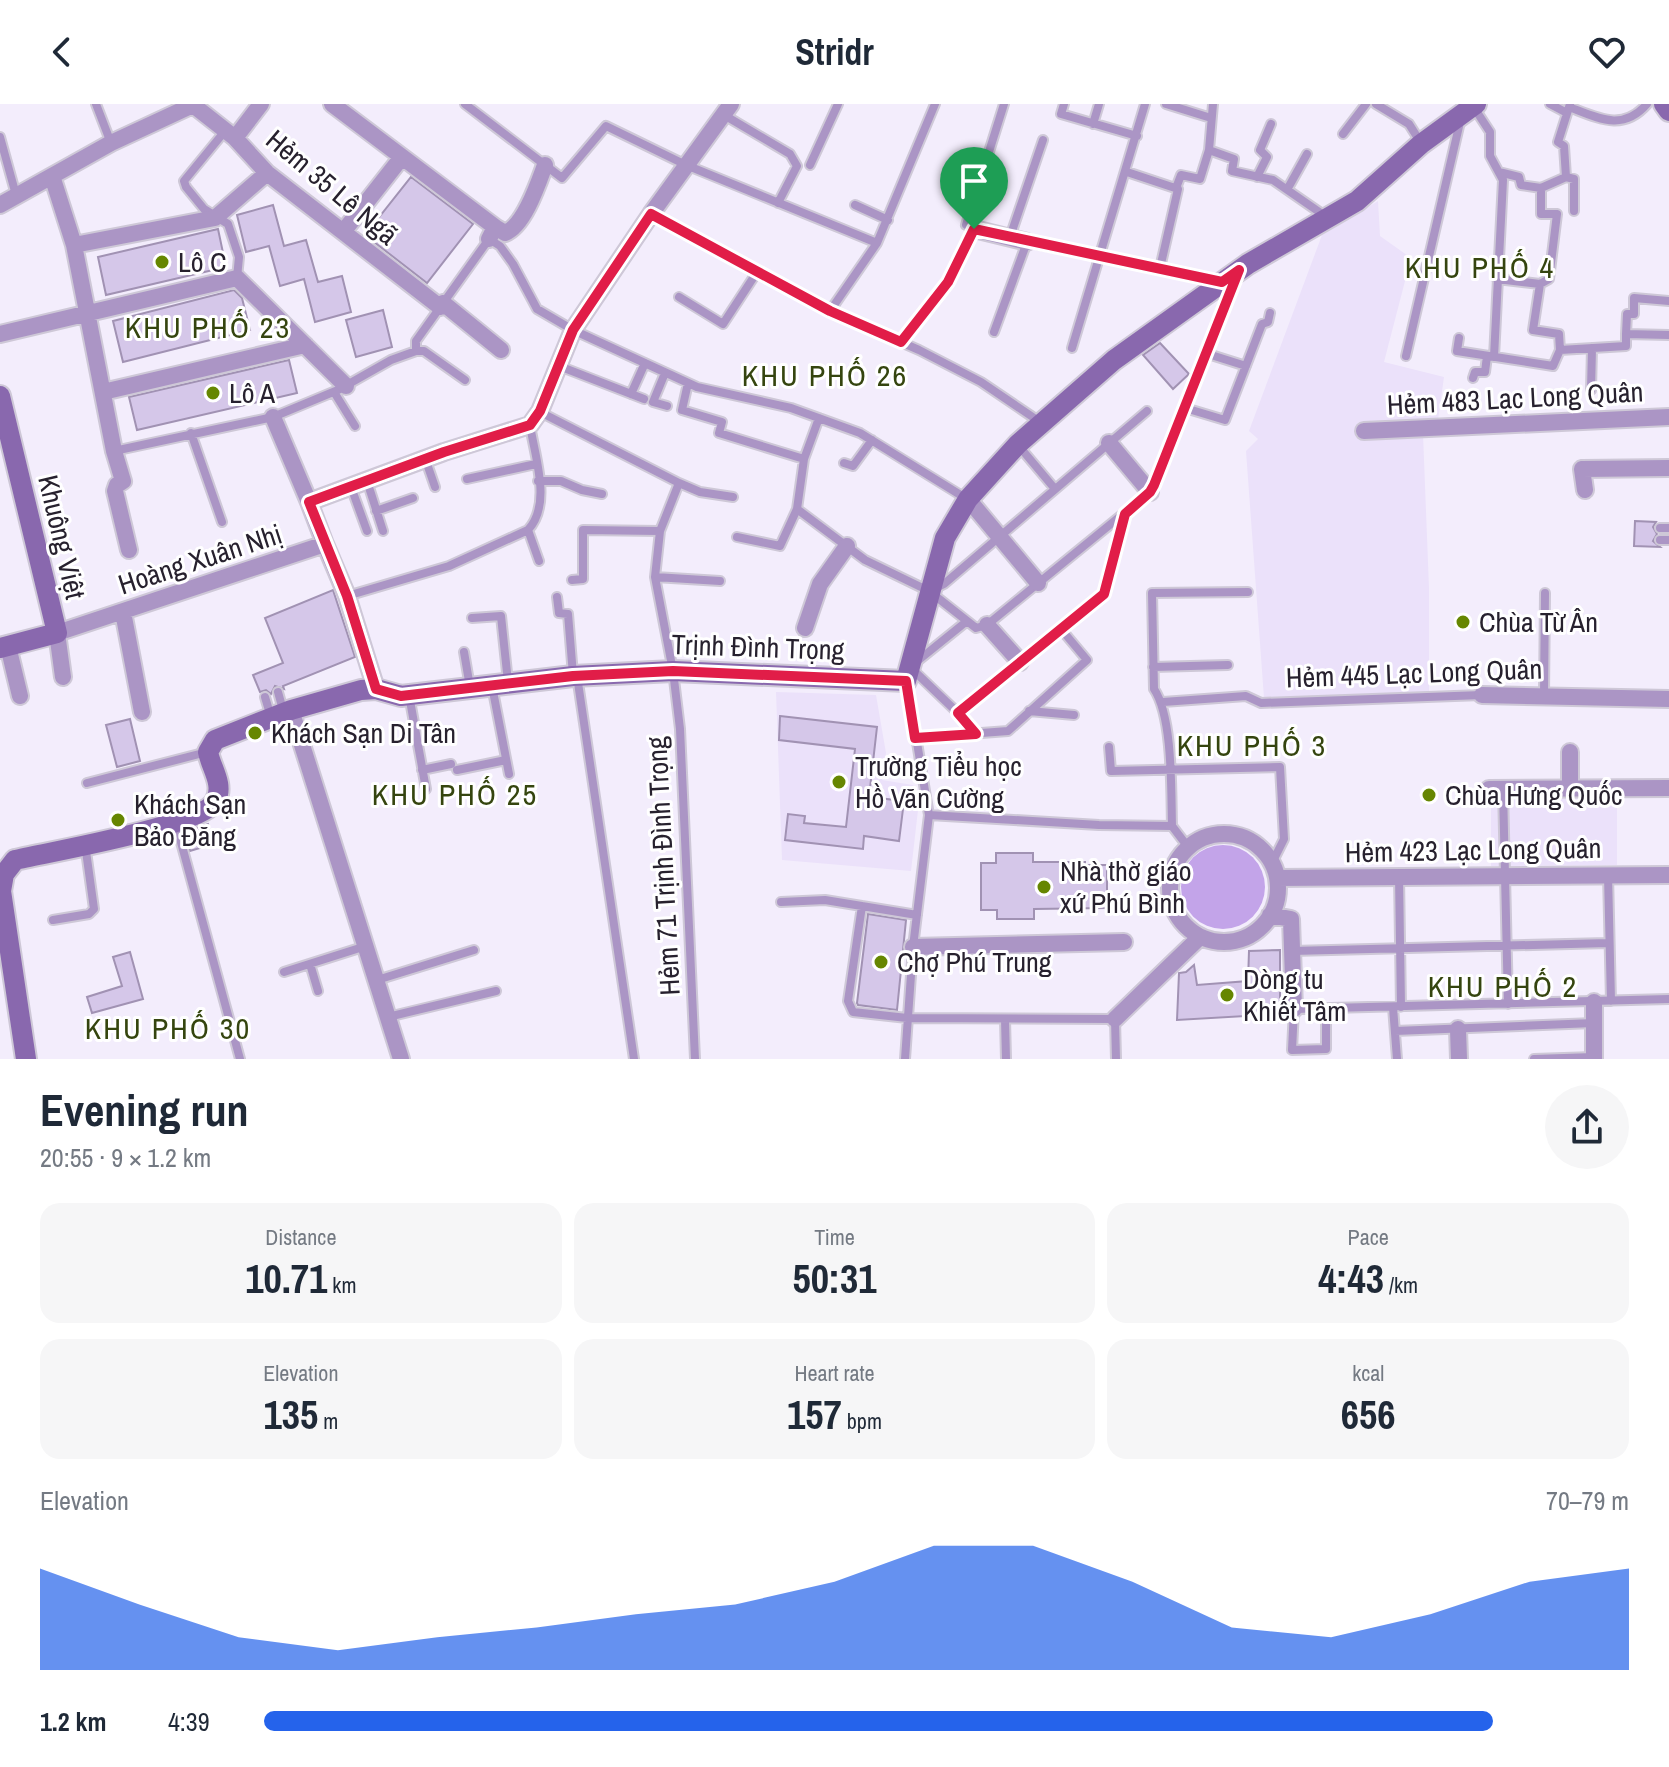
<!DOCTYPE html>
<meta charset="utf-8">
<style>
:root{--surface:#fff;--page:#f6f6f7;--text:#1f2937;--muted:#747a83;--accent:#2563eb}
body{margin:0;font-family:"Archivo Narrow",sans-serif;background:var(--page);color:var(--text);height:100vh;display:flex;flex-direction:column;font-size:30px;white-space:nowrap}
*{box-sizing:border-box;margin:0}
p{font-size:26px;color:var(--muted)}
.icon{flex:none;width:44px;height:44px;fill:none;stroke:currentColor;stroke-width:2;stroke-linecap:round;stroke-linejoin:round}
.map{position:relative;height:955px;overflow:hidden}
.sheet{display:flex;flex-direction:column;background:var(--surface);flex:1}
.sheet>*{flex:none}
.pin{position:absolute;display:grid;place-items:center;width:68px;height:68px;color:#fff;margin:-82px -34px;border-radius:50% 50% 50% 0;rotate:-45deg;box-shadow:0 0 8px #0007}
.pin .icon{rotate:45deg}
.round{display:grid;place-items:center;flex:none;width:84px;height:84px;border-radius:42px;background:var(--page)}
.headline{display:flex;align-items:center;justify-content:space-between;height:136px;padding:0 40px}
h1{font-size:44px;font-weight:800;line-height:60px}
.stats{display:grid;grid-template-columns:repeat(3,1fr);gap:12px;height:136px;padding:8px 40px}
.stats div{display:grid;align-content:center;border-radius:20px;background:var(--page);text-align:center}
.stats b{font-size:40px;font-weight:800}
.stats small{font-size:22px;font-weight:400}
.stats p{font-size:22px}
.chart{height:224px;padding:16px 40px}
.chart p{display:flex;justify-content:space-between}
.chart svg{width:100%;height:144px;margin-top:8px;fill:var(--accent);opacity:.7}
ul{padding:0 40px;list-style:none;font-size:26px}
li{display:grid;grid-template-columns:128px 96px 1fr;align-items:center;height:60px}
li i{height:20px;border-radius:10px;background:var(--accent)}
header{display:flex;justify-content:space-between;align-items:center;height:104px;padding:0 40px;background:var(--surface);font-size:36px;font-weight:800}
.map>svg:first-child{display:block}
</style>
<header><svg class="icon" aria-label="back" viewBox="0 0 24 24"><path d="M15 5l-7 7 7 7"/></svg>Stridr<svg class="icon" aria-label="heart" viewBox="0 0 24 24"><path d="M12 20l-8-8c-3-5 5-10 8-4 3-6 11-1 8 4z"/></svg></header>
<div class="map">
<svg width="1669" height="955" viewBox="0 0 1669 955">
<rect width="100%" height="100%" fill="#f3edfc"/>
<!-- built -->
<path fill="#ebe1fa" d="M1378,97L1380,132L1411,154L1384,258L1444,273L1438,316L1423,330L1429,484V589L1264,594L1246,347L1258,335L1249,327L1322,131Z
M776,588L876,591L886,649L882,676L913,681L918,706L911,767L782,756Z
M1617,688V761L1491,762V689Z"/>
<!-- water -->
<path fill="#c3a4e9" d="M1181 783a42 42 0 1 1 84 0a42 42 0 1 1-84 0Z"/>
<!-- building -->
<path fill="#d5c7e9" stroke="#a192b3" stroke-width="2" d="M411,73L473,120L427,179L365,131Z
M273,101L284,142L306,136L318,178L342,172L351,208L315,218L304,175L280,182L269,142L246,148L237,111Z
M218,125L226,163L106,191L98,153Z
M234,186L242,194L250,226L123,258L113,217Z
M383,206L392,243L356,253L346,216Z
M1160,239L1189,270L1173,285L1143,251Z
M289,256L297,289L137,326L129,293Z
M1635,417L1656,418L1653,423L1657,430L1653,437L1660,443L1634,442Z
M333,486L355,553L283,582L284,585L275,582L271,590L266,586L260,588L253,571L283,559L265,514Z
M780,612L877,623L869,693L904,697L899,737L864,732L863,745L785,736L788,710L805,712L804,719L846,723L855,645L779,636Z
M130,615L140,657L117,663L106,621Z
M208,720L213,740L190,747L186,728Z
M996,749H1033V758H1085V761H1107V804L1034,805V815H997V806H981V759H996Z
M868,810L906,816L897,906L858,901L857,899Z
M1280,846V910L1177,916L1179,869L1186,868L1194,861L1197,881L1248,877L1249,847Z
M130,848L143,895L92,909L87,893L122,882L113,853Z"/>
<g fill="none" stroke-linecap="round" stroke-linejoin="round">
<!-- lane casing -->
<g stroke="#cec8d7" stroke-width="12">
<path id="lane" d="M96,0L111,39
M465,0L562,74L606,22L686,61L877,139
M1064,0L1061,10L1137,32
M1166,0L1211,14
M1376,0L1409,20L1421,39
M1550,0L1567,9
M1473,2L1490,28V52L1503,76L1494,253
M1569,3C1598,14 1623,28 1647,0
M724,11L790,50L797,62L778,99
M1093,20L1099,0
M225,27L184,77L186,83L204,105L228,120L239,153L237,174
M1343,30L1366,0
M0,33L16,91
M1209,46L1234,55L1232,67L1273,76L1325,112
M810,61L838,0
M1127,68L1178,85L1160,164
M1499,68L1519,73L1521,81L1541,84
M1257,73L1267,53L1260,46L1271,20
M1566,73L1574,75V107
M1176,84L1181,71L1200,75L1209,46L1213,0
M1288,84L1307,50
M855,101L888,116
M652,111L830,207L919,246L981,278L1040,318
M1010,133L1043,36
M1497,175L1540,180
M679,193L723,220L757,168
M830,207L877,139L935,0
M994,228L1027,138L1217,177
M1626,230L1627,210H1634V194L1669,197
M1459,234L1457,247L1553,262L1560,246L1626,242V230L1669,231
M901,238L948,178L974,125L966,121L1004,0
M1072,244L1145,0
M1560,246L1559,230L1533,226L1540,180L1549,175L1557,110H1541V84L1566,73L1564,42L1558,38L1570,0
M416,247V237L489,135L500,142L513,160L537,205L573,226L697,283L791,304L860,329L967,395
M416,247H424L465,276
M1208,250L1246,262
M1406,252L1460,18
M559,262L644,295
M665,269L653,298L667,302
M1473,274L1475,268H1485L1487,252
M688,279L682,306L722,318L719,329L804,355
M1591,286L1592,244
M334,288L355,322
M631,290L645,259
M1185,304L1225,316L1262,220L1268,218L1270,209
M540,308L679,379L660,427L655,473L673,567L680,625L695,955
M191,329L222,418
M1018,341L1055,385
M114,347L273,313L338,286L391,256L416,247
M425,354L435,383
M844,359L853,362L872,336
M467,375L536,360
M367,377L383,427
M538,377H561L582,386L602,390
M679,379L700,388L733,393
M351,383L367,427
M797,405L865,456L929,487L976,524L987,521L1150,388L1236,174
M376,407L413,394
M1660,424H1669
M528,426L539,457
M737,433L780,442L797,405L804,355L819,314
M1660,436H1669
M655,473L720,477
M572,476L583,475V426L660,427
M934,485L944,480L1147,307
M347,492L449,462L528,426C552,400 535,354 530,321
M557,493L559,509L568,510L573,571
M472,514L501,512L508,578
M967,517L910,563L958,609L976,630
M464,548L470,583
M1153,563L1228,561
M577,572L634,955
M492,582L509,670
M278,588L283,606
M409,591L426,685
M1544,591L1545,489
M265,593L271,613
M1163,598L1246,592L1261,599L1482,591
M1029,607L1074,611
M958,609L1104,490L1125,410
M915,634L1008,627L1087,556L1061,525
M1109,643L1111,667L1280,663L1284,735L1272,759
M422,666L451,660
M457,666L506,656
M87,679L207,648
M1503,685L1508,900
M929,711L1099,721L1172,722L1188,743
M176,720L240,955
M1172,722C1171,687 1173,613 1154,585L1152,489L1248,488
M1608,771L1611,897
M1399,772L1401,903
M781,798L825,796L917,811
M862,802L848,897L853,908L907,914L1115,915L1116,955
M53,816L89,810L94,805L85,740
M1292,847L1608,839
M310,860L318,887
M284,868L366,842
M377,876L474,846
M1393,903L1397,955
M1326,904V945L1292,946L1294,905L1669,895
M388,913L496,887
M1005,915L1006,955
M1395,927L1594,919
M905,955L913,843L929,711L907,578
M1534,955L1594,953"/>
</g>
<!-- street casing -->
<g stroke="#cec8d7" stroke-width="20">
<path id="street" d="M332,0L495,123L489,135
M193,1L235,34L267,69L440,203
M235,34L261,0
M52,72L74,141L114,347L123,377L117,381L115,387L129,446
M0,101L111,39L195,0
M495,123L505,129C524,122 538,80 545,61
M974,125L1027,138
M343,128L402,53
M74,141L215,114L267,69
M443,199L501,246
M0,230L237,174L346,282
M103,288L305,241
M273,313L309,398
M1364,327L1669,313
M1109,339L1150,388
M1585,386L1582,365L1669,364
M968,395L1038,479
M325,440L347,492L376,585
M123,508L142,608
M987,521L1020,558
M805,524L820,480L847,442
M8,542L20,592
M63,573L57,529L325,440L309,398L444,348L530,321L540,307L573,226L651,110L731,0
M1482,591L1669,595
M291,606L401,955
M1570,648V684
M1489,685L1669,684
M1170 784a54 54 0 1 1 108 0a54 54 0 1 1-108 0Z
M1277,774L1669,771
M1270,811L1291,815L1294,905
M913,843L1124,838
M1115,915L1200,833
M1458,925L1459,955
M1594,955V898"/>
</g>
<!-- secondary casing -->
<g stroke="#cec8d7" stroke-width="24">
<path id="secondary" d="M1664,0L1669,7
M0,292L57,529L0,544
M26,955L1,787L4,770L15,756C49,748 204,722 216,696C224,680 211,664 208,648L215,636L291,606L361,586L376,585L401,592L573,572L673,567L906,577L945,434L968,395L1018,340L1114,256L1248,160L1357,97L1421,40L1476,0"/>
</g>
<!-- lane -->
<use href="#lane" stroke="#ab95c5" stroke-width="8"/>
<!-- street -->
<use href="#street" stroke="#ab95c5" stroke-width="16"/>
<!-- secondary -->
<use href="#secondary" stroke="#8968ae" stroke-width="20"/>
</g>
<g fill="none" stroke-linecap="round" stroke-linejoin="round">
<!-- route casing -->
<g stroke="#fff" stroke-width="16">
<path id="route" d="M651,110L830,207L901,238L948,178L974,125L1222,178L1239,166L1154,381L1150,388L1125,410L1104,490L958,609L976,630L915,634L906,577L673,567L573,572L401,592L376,585L347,492L309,398L444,348L530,321L540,307L573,226Z"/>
</g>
<!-- route -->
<use href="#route" stroke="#e11d48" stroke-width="10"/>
</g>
<!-- markers -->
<g fill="#668601" stroke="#fff" stroke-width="3">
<circle cx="162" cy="158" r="8"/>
<circle cx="213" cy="289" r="8"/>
<circle cx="1463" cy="518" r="8"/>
<circle cx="255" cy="629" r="8"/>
<circle cx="839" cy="678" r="8"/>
<circle cx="1429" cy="691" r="8"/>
<circle cx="118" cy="716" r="8"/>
<circle cx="1044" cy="783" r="8"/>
<circle cx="881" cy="858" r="8"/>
<circle cx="1227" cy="891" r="8"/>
</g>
<g text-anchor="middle" stroke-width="6" stroke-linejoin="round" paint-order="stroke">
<!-- street labels -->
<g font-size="28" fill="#27212e" stroke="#fff">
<text transform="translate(332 83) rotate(40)" y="10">Hẻm 35 Lê Ngã</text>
<text transform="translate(1515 294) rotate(-3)" y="10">Hẻm 483 Lạc Long Quân</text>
<text transform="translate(62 433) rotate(77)" y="10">Khuông Việt</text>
<text transform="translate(200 455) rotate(-18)" y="10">Hoàng Xuân Nhị</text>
<text transform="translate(758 543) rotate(2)" y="10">Trịnh Đình Trọng</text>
<text transform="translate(1414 569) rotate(-2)" y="10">Hẻm 445 Lạc Long Quân</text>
<text transform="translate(1473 746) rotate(-1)" y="10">Hẻm 423 Lạc Long Quân</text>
<text transform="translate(663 762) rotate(-93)" y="10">Hẻm 71 Trịnh Đình Trọng</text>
</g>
<!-- poi labels -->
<g font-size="28" fill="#27212e" stroke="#fff" text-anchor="start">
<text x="178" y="168">Lô C</text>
<text x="229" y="299">Lô A</text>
<text x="1479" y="528">Chùa Từ Ân</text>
<text x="271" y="639">Khách Sạn Di Tân</text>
<text x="855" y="672">Trường Tiểu học<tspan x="855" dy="32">Hồ Văn Cường</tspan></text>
<text x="1445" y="701">Chùa Hưng Quốc</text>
<text x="134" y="710">Khách Sạn<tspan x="134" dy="32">Bảo Đăng</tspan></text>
<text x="1060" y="777">Nhà thờ giáo<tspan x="1060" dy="32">xứ Phú Bình</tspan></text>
<text x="897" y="868">Chợ Phú Trung</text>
<text x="1243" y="885">Dòng tu<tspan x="1243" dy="32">Khiết Tâm</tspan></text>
</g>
<!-- neighbourhood labels -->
<g font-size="30" letter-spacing="2" fill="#35450f" stroke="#fff">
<text x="1480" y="174">KHU PHỐ 4</text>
<text x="208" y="234">KHU PHỐ 23</text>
<text x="825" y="282">KHU PHỐ 26</text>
<text x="1252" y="652">KHU PHỐ 3</text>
<text x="455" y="701">KHU PHỐ 25</text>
<text x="1503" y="893">KHU PHỐ 2</text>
<text x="168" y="935">KHU PHỐ 30</text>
</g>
</g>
</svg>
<div class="pin" style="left:974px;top:125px;background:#1e9e55"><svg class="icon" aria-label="arrive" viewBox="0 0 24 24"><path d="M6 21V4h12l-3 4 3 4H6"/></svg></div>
</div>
<section class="sheet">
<div class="headline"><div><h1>Evening run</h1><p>20:55 · 9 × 1.2 km</p></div><a class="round"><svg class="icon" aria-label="share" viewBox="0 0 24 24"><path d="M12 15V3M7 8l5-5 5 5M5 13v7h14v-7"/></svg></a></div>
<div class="stats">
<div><p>Distance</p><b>10.71<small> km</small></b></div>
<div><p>Time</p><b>50:31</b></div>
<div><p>Pace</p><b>4:43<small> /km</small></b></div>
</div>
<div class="stats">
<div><p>Elevation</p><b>135<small> m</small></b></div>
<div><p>Heart rate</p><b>157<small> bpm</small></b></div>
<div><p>kcal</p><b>656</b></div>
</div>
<div class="chart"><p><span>Elevation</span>70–79 m</p>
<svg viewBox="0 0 160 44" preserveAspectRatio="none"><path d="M0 44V13L10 24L20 34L30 38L40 34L50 31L60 27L70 24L80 17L90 6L100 6L110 17L120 31L130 34L140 27L150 17L160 13V44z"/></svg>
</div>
<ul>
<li><b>1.2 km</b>4:39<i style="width:90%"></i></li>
</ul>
</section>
